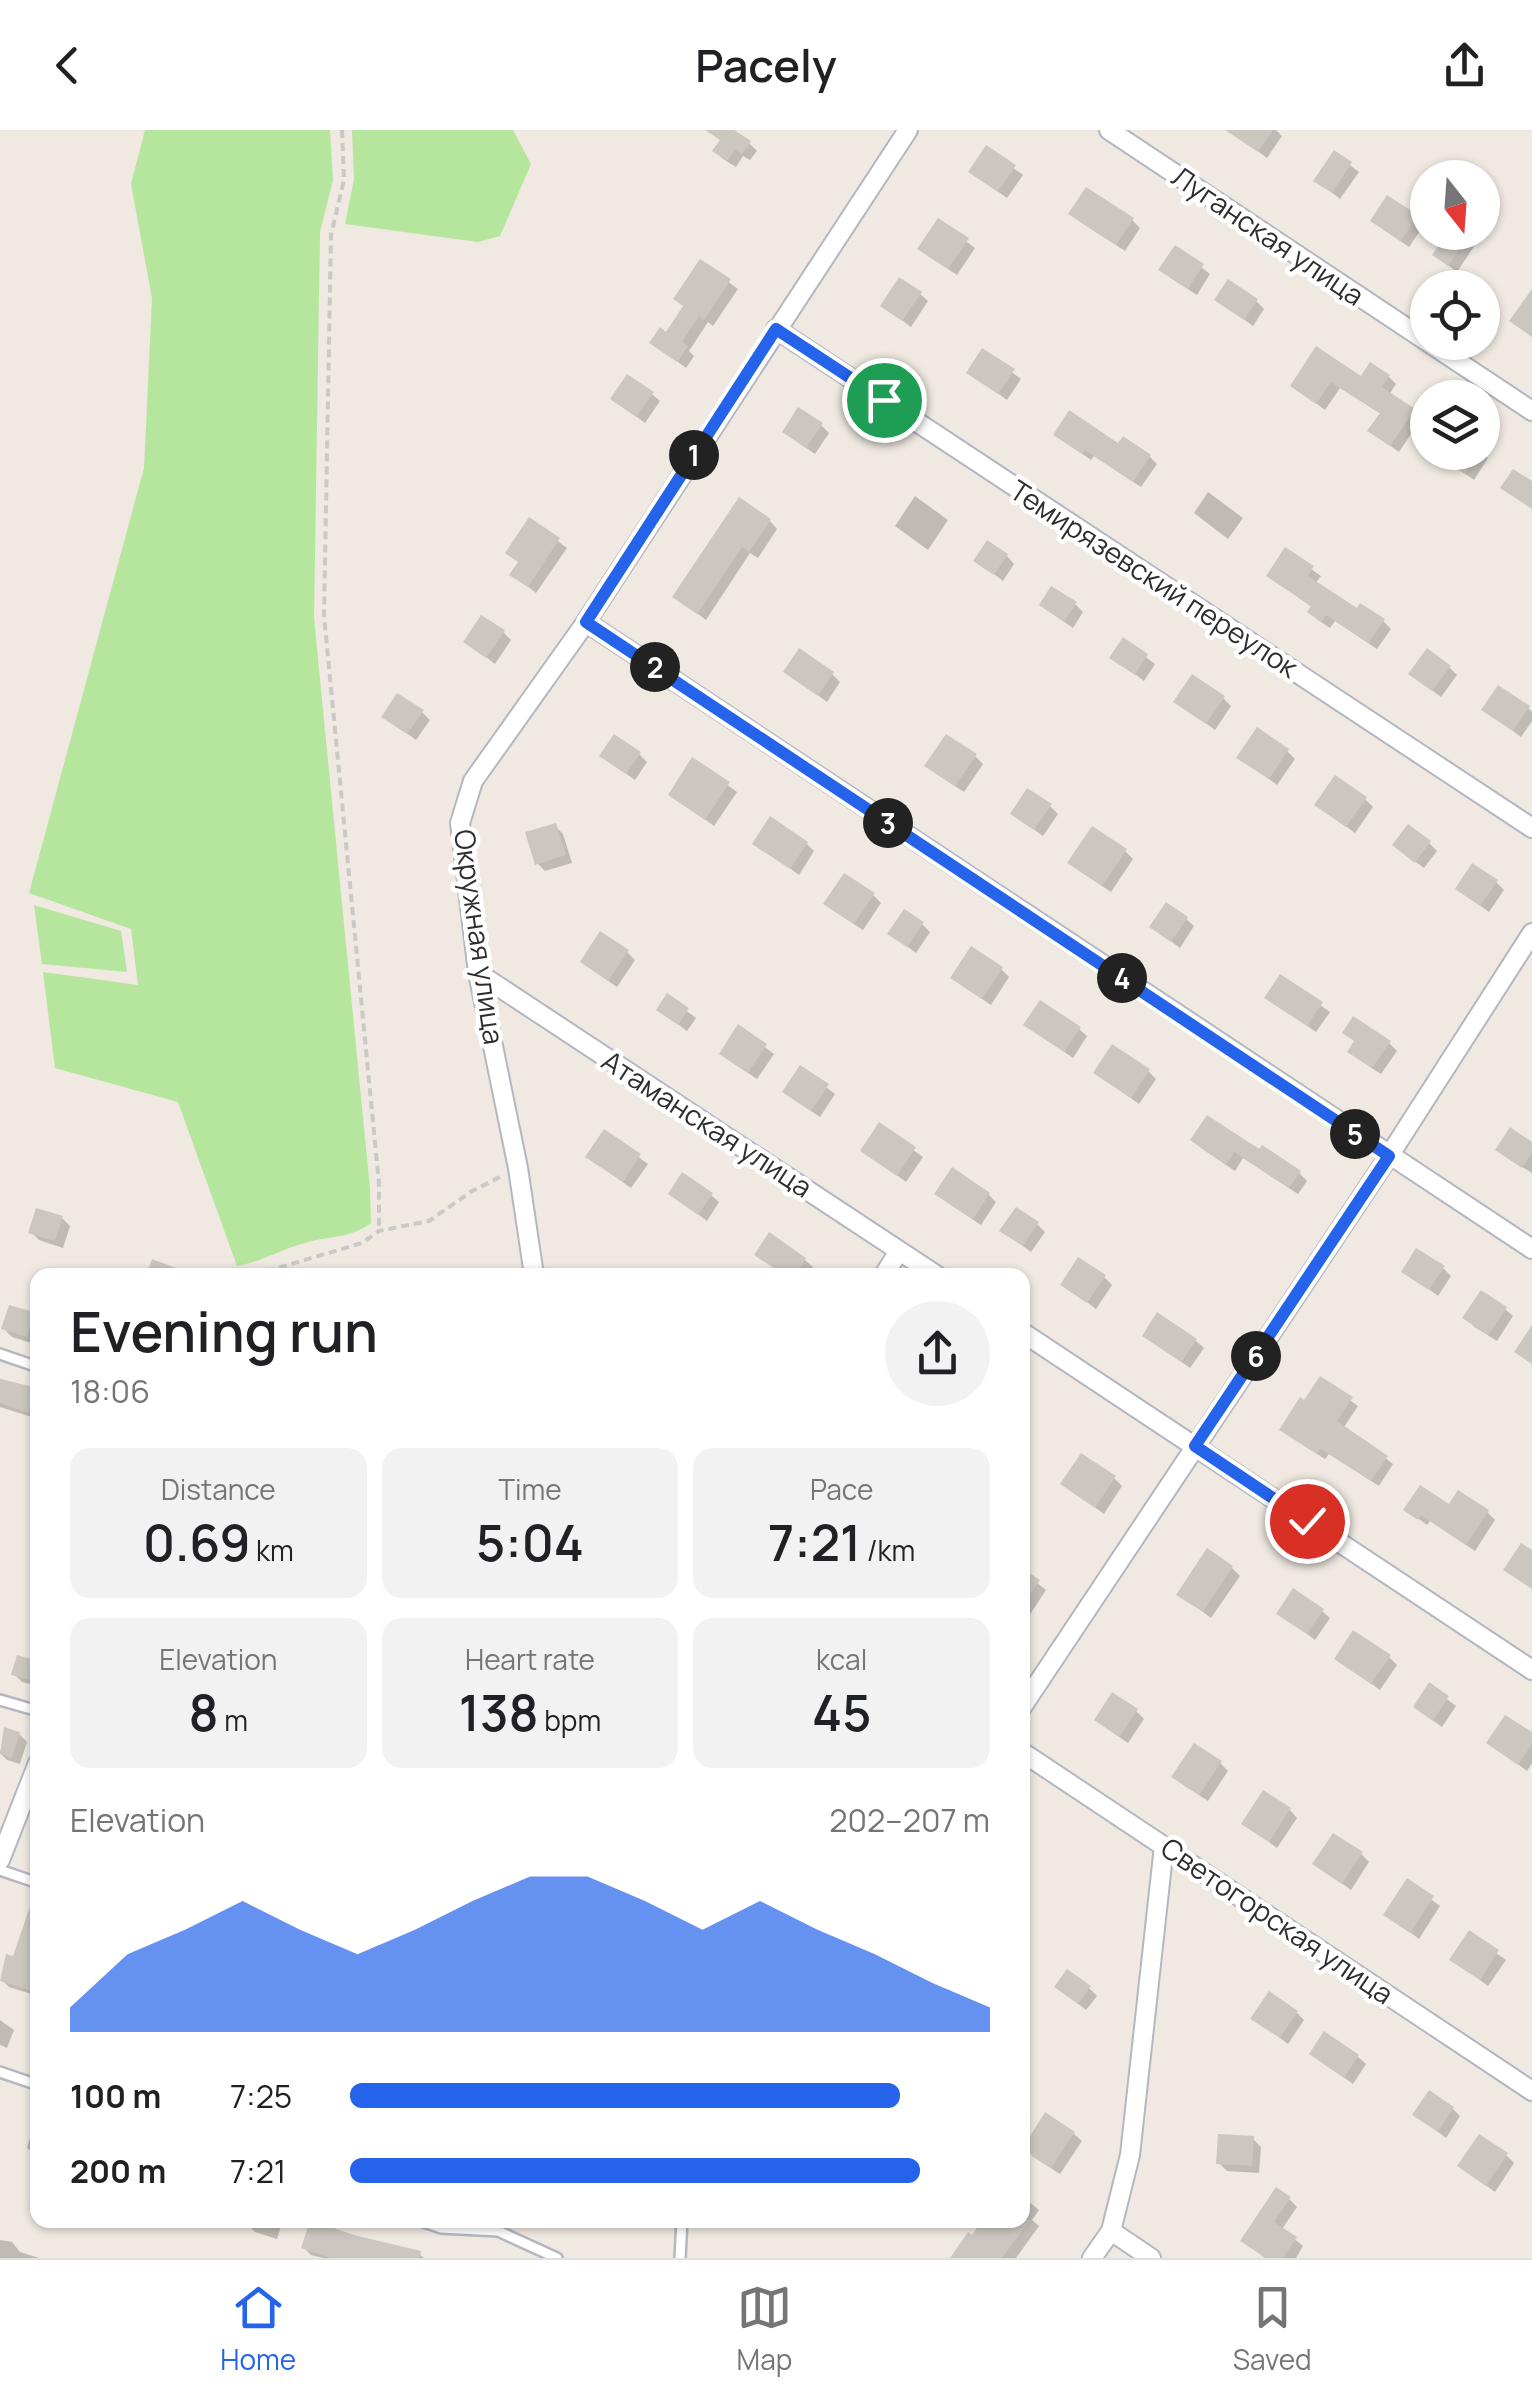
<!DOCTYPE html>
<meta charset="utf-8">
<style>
:root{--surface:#fff;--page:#f2f2f2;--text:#202124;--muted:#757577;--line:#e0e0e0;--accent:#2563eb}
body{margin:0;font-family:Manrope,sans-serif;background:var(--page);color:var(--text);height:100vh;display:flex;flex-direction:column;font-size:38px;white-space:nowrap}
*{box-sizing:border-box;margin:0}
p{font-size:32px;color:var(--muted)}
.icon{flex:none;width:55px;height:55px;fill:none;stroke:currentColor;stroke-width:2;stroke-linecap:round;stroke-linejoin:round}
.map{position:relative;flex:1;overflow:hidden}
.sheet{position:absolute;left:30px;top:1138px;width:1000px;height:960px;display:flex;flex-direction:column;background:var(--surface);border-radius:20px;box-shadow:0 2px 8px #0004}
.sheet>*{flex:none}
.needle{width:65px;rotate:163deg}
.buttons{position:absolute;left:1410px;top:30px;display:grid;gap:20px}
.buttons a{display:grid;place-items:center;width:90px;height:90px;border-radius:50%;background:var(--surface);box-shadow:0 2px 8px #0004;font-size:50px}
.pin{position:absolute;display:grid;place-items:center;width:85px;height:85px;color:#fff;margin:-42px;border:5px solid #fff;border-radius:50%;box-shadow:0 2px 10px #0007}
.km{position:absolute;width:50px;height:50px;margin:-25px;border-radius:50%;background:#222;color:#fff;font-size:28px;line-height:50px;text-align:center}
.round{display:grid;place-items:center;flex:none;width:105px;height:105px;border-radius:52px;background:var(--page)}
.head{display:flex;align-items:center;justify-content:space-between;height:170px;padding:0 40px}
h1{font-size:55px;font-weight:600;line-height:75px}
.stats{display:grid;grid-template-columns:repeat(3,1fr);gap:15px;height:170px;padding:10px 40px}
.stats div{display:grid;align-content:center;border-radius:20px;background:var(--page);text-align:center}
.stats b{font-size:50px;font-weight:600}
.stats small{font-size:28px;font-weight:400}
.stats p{font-size:28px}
.chart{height:280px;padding:20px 40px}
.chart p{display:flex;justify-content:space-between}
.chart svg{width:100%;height:180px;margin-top:10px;fill:var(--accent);opacity:.7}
ul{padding:0 40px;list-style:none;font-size:32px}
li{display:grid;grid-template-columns:160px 120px 1fr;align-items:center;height:75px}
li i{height:25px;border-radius:12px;background:var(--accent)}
header{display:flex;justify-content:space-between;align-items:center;height:130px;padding:0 40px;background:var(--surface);font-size:45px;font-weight:600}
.menu{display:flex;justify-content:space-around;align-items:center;height:140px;border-top:2px solid var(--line);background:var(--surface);font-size:28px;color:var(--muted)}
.menu a{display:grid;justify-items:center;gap:5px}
.menu .current{color:var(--accent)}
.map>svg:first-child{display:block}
</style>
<header><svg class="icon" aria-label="back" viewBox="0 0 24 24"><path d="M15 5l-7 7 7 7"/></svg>Pacely<svg class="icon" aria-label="share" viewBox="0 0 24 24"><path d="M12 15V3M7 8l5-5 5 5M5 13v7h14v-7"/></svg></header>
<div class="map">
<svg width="1532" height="2128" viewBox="0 0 1532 2128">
<rect width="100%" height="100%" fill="#efe9e1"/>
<!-- green -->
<path fill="#b6e59e" d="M145,0H330L333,50L320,102L314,488L370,1059L371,1093C351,1108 331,1106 308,1112C283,1118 262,1132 237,1136L178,972L55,938L43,842L138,855L131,799L29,763L144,338L152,168L131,54Z
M352,0H513L531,34L500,106L478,112L345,94L354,49Z
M34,775L121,801L127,842L42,834Z"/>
<!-- shadow -->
<path fill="#0003" d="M717,0H729L749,13L757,21L750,30L743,26L736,37L723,29L715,21L722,11Z
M1239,0H1276L1282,6L1267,28L1236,5Z
M986,18L1023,45L1007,68L971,42Z
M1334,23L1359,42L1340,69L1316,50Z
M1416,87L1424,95L1409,117L1381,98Z
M1132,90L1140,98L1125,121L1079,91Z
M939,91L975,118L957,145L928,126Z
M1451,102H1473L1479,109L1457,142L1435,125Z
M1176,118L1210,144L1197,165L1169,147Z
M701,132L738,159L713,196L708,192L689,221L694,226L686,238L652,213L667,205L685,177Z
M920,164L928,171L911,197L883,176Z
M1218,170L1256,171L1264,179L1253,196Z
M1317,220L1362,250L1388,246L1396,254L1389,265L1421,289L1399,322L1370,301L1381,284L1340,258L1325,280L1293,256Z
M983,221L1021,249L1007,270L969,242Z
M652,264L660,271L645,293L613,269Z
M821,295L829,303L815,324L793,309Z
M1056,305L1118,316L1149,326L1157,334L1141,357L1094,326L1091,330Z
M1439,322H1482L1488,328L1474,350L1446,331Z
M1208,362L1243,388L1228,409L1194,383Z
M915,366L948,390L928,420L895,396Z
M530,391L567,418L536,463L513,445L520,433Z
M770,391L777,399L758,428L750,423L706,490L675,467Z
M1286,421L1321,446L1315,454L1357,482L1383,491L1391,499L1377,519L1335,491L1330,498L1318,490L1310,482L1313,478L1269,446Z
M1007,426L1014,434L1003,451L976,430Z
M1075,474L1083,482L1073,498L1050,482Z
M503,502L511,510L495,534L466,512Z
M1123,510L1155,534L1144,551L1112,527Z
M1450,538L1457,545L1441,567L1419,551Z
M786,542L832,544L840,552L827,572Z
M1223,568L1231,576L1215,600L1177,572Z
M1528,578L1532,582V591L1521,607L1484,580Z
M422,582L430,590L416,610L384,587Z
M1287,621L1295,629L1277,655L1239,627Z
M639,624L647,632L635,650L602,626Z
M975,626L983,634L964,662L935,643Z
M693,630L737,662L714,696L671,664Z
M1365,669L1373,677L1355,703L1317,675Z
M1050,676L1058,684L1043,706L1013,684Z
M555,696L563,704L572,733L545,741L537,733Z
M755,713L807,714L814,721L799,745Z
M1429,713L1437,721L1424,738L1403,723Z
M1125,721L1133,729L1111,762L1078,740Z
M1496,752L1504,760L1489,782L1458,759Z
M873,765L881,773L863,800L834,781Z
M1186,789L1194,796L1180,818L1152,797Z
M922,794L930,802L916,823L890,804Z
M627,822L635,830L617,857L591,839Z
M1001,839L1009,847L991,875L961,855Z
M1281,847L1330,882L1316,902L1267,868Z
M668,867L696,888L687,901L659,880Z
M1026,895L1079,899L1087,906L1073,928Z
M739,898L774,924L757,949L730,931Z
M1356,912L1389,913L1397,921L1381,944L1358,929Z
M801,938L835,964L820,987L793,969Z
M1148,941L1156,949L1139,974L1096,943Z
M1208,988L1299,1043L1307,1051L1298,1064L1243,1028L1235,1041L1201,1018L1193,1010Z
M879,996L923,1027L906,1052L863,1020Z
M604,1002L648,1034L631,1058L588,1027Z
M1532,1015V1043L1506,1027Z
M671,1064L711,1065L719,1072L707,1091Z
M989,1065L996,1072L981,1095L945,1071Z
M62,1088L70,1096L63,1118L39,1110L31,1102Z
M1037,1094L1045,1102L1031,1122L1003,1101Z
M757,1125L805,1130L813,1137L808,1145H784Z
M1443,1138L1451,1146L1438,1166L1404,1141Z
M1104,1147L1112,1155L1096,1179L1063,1154Z
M10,1178L38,1187V1215L12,1207L4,1199Z
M1505,1179L1513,1186L1497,1211L1473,1196Z
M1145,1206L1196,1211L1204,1218L1190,1238Z
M0,1249L38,1260V1289L0,1277Z
M1321,1249L1358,1276L1344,1297L1393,1334L1379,1356L1329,1324L1325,1329L1289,1306Z
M1114,1348L1122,1356L1104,1384L1063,1354Z
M1450,1377L1487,1382L1495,1390L1475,1421L1430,1391L1427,1395L1406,1379Z
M1232,1438L1240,1446L1211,1488L1179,1464Z
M1022,1441L1046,1460L1027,1489L1022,1487Z
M38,1453V1486L30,1478Z
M1322,1481L1330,1488L1315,1510L1279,1483Z
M1389,1527L1397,1535L1380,1560L1337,1529Z
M38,1533V1556L22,1552L14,1544Z
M1430,1556L1456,1576L1442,1597L1424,1584Z
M1136,1581L1144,1589L1128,1613L1105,1597Z
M6,1600L19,1604L27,1612L20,1634L7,1630L0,1623Z
M1532,1605V1633L1527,1641L1489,1613Z
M1220,1633L1228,1641L1208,1671L1182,1654Z
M1290,1680L1297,1688L1277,1718L1244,1694Z
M1361,1724L1369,1732L1351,1760L1315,1734Z
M1408,1752L1440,1776L1419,1809L1386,1784Z
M38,1784V1866L9,1857L1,1849Z
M1470,1804L1506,1830L1488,1856L1453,1830Z
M1057,1857L1089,1858L1097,1866L1086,1880Z
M1297,1883L1304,1890L1288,1914L1254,1889Z
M0,1890L14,1900L7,1918L0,1915Z
M1312,1924L1358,1927L1366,1934L1353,1954Z
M1453,1979L1460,1986L1446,2008L1416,1985Z
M34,1993L38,1994V2026L27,2018Z
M1074,2004L1082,2011L1060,2044L1032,2026Z
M1253,2009L1261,2017L1259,2043L1227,2041L1219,2033Z
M1506,2025L1514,2033L1495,2062L1460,2036Z
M1022,2066L1039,2080L1032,2090L1039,2096L1016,2128H953L973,2109L986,2090H1022Z
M1289,2069L1297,2077L1282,2099L1303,2116L1296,2128H1265L1243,2110Z
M248,2090H283L277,2109L255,2102L247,2094Z
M0,2110L12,2112L20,2122L39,2128H0Z
M303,2117L419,2124L424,2128H323L311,2125Z"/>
<!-- building -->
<path fill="#cbc7bf" d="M705,0H734L751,11L742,24L735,20L727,31L712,21L720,10Z
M1225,0H1273L1258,22Z
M986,15L1016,35L998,62L968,42Z
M1334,20L1352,32L1332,63L1313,51Z
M1086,57L1134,88L1116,115L1068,84Z
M1387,65L1418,85L1401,111L1370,91Z
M938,88L969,108L948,139L917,119Z
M1448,102H1471L1448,136L1432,125Z
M1175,115L1204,134L1188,159L1158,140Z
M700,129L731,149L704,190L699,186L682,212L688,216L677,232L649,213L660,197L666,202L683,176L673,169Z
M899,147L922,162L902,191L880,176Z
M1228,149L1258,169L1244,190L1214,170Z
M1532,159V207L1509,191Z
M1316,216L1361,246L1370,232L1390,245L1382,257L1415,279L1390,316L1367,301L1380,283L1331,252L1316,274L1290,256Z
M982,218L1015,239L998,264L966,243Z
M627,244L654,262L636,287L610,269Z
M798,277L823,293L806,318L782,302Z
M1069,280L1118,313L1123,306L1151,325L1133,352L1085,320L1082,324L1053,305Z
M1433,322H1479L1465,344Z
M1513,339L1532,351V379L1500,358Z
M739,367L771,389L749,422L742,417L697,484L672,467Z
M529,387L560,408L528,457L509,445L518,432L505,423Z
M987,410L1008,424L994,445L973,431Z
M1285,417L1314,436L1308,446L1357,478L1360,473L1385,489L1369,513L1326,485L1321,492L1307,482L1311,476L1266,446Z
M1051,456L1077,472L1064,492L1039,475Z
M481,485L505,500L486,528L463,512Z
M1123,507L1148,524L1135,545L1109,528Z
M799,518L834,542L818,566L783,542Z
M1427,518L1451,536L1432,561L1408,544Z
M1192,544L1225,566L1206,594L1173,572Z
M1498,555L1530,576L1513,601L1481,580Z
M397,563L424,580L407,604L381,587Z
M1257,597L1289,619L1269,649L1236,628Z
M614,604L641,622L626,644L599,626Z
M946,604L977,624L955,656L924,636Z
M692,627L730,652L705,690L668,665Z
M1335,645L1367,667L1346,697L1314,675Z
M1027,658L1052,674L1034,700L1010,684Z
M770,686L808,712L790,739L752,714Z
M556,693L566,725L535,735L525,702Z
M1408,694L1431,711L1415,733L1392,715Z
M1092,696L1127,719L1102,756L1067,733Z
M1472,733L1498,750L1480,776L1455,759Z
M844,743L875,763L854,794L823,774Z
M1166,772L1188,787L1171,812L1149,797Z
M904,779L924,792L907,817L887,804Z
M600,801L629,820L608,851L580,832Z
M971,816L1003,837L982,869L950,848Z
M1280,844L1323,872L1307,896L1264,868Z
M667,863L689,878L678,895L656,880Z
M1040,870L1081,897L1064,922L1023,895Z
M1353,886L1391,911L1372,938L1347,922L1354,911L1342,903Z
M738,894L767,914L748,943L719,924Z
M1112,914L1150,939L1131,968L1093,943Z
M800,935L829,954L811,981L782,962Z
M1207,985L1259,1019L1262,1015L1301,1041L1289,1058L1234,1022L1226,1035L1190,1010Z
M879,992L916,1017L897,1046L860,1021Z
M1510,997L1532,1012V1023L1522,1038L1495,1020Z
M604,999L641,1024L623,1052L585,1027Z
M952,1037L990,1063L973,1089L934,1064Z
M682,1042L713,1063L698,1085L668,1064Z
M1016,1077L1039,1092L1023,1116L999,1101Z
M36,1078L63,1086L55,1111L28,1103Z
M769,1102L806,1128L795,1145H784L754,1125Z
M1416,1118L1445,1136L1429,1160L1401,1142Z
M1078,1127L1106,1145L1087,1173L1060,1155Z
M152,1129L192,1144V1145H146Z
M1481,1160L1507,1177L1488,1205L1462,1188Z
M9,1175L34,1182L27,1207L1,1199Z
M1157,1182L1197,1209L1181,1232L1142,1206Z
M1532,1195V1234L1514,1222Z
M1320,1246L1353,1267L1337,1291L1388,1326L1371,1351L1321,1319L1317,1324L1279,1300L1300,1267L1304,1270Z
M0,1249L38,1258V1286L0,1273Z
M1081,1323L1116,1346L1095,1378L1060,1354Z
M1420,1355L1449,1374L1458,1360L1489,1380L1466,1415L1421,1385L1418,1390L1403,1380Z
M1521,1413L1532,1420V1459L1503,1440Z
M1207,1418L1233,1436L1203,1482L1176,1465Z
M1022,1438L1040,1450L1022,1477Z
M1293,1458L1324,1479L1307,1504L1276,1484Z
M1353,1500L1391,1525L1371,1554L1334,1529Z
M17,1525L38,1531V1552L11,1545Z
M1429,1552L1449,1566L1433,1591L1413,1577Z
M1112,1562L1138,1579L1119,1607L1094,1590Z
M1505,1585L1532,1602V1614L1518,1635L1486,1613Z
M4,1597L20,1602L12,1628L0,1624Z
M1194,1613L1222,1631L1199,1665L1171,1647Z
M1263,1660L1291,1678L1269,1712L1241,1694Z
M1333,1703L1363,1722L1342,1754L1312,1734Z
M1407,1748L1434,1766L1410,1803L1383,1785Z
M35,1762H38V1863L0,1851L6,1824L13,1826Z
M1469,1800L1499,1820L1480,1850L1449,1830Z
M1067,1839L1091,1856L1078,1874L1054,1857Z
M1269,1861L1298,1881L1280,1908L1250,1889Z
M1324,1901L1359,1925L1344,1948L1309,1924Z
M1429,1960L1454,1977L1438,2002L1412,1985Z
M1045,1982L1075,2002L1051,2038L1022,2019Z
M1218,2004L1254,2006L1252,2036L1216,2034Z
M1479,2004L1508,2023L1486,2056L1457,2036Z
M1276,2057L1291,2067L1274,2092L1297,2107L1283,2128H1266L1240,2111Z
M310,2090L354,2105L421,2121L420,2128H331L301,2118Z
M983,2090H1030L1002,2128H950L968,2102L972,2105Z"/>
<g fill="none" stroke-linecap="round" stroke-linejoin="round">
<!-- service casing -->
<g stroke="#b4b7c1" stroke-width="14">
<path id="service" d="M0,1224L38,1237
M0,1570L38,1581
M0,1740L38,1753
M0,1942L38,1955
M418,2090L441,2098L498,2101L557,2128
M680,2128L682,2090"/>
</g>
<!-- minor casing -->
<g stroke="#b4b7c1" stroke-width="22">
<path id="minor" d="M1109,0L1428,212
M776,199L1532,698
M1428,212L1532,281
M586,492L1532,1119
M478,843L936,1145
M534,1145L518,1038L478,843L460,693L473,651L586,492L908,0
M884,1145L899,1121
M1022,1202L1532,1540
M1022,1577L1389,1026L1532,803
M1022,1622L1532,1961
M0,1730L38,1633
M1111,2101L1151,2128
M1092,2128L1111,2101L1130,2025L1164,1716"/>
</g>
<!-- path -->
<path stroke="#c9c9c9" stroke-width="4" stroke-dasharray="8 5" stroke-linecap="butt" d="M342,0L344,50L331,105L324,486L379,1054V1101
M254,1145L362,1113L379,1101L429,1091L472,1061L500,1047"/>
<!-- service -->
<use href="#service" stroke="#fff" stroke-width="9"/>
<!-- minor -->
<use href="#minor" stroke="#fff" stroke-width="18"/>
</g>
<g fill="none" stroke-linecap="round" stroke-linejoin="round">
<!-- route casing -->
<g stroke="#fff" stroke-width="20">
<path id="route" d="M884,270L776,199L586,492L1389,1026L1195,1316L1307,1391"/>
</g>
<!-- route -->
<use href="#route" stroke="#2563eb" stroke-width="12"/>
</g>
<g text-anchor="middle" stroke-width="9" stroke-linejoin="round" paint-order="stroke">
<!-- street labels -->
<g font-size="28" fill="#2e2e2e" stroke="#fff">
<text transform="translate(1268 106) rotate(34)" y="10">Луганская улица</text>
<text transform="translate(1154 449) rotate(33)" y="10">Темирязевский переулок</text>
<text transform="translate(479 807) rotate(82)" y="10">Окружная улица</text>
<text transform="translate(707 994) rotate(33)" y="10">Атаманская улица</text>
<text transform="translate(1277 1791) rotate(34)" y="10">Светогорская улица</text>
</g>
</g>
</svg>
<div class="buttons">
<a><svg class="needle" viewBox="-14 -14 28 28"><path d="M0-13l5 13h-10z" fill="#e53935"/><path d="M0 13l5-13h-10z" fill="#757577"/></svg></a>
<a><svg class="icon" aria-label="locate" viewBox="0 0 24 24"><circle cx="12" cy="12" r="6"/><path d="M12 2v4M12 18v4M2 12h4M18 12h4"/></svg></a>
<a><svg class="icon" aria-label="layers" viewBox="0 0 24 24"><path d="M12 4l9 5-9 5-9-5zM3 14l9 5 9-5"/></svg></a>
</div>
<div class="pin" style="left:884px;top:270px;background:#1e9e55"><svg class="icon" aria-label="arrive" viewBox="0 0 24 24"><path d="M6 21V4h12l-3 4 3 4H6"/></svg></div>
<div class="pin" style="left:1307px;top:1391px;background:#d93025"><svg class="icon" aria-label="check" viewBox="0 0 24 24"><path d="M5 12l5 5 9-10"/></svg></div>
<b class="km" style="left:694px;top:325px">1</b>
<b class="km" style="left:655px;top:537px">2</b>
<b class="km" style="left:888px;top:693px">3</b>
<b class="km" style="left:1122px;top:848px">4</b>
<b class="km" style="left:1355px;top:1004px">5</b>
<b class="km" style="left:1256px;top:1226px">6</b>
<section class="sheet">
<div class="head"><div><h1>Evening run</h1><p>18:06</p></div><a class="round"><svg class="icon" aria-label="share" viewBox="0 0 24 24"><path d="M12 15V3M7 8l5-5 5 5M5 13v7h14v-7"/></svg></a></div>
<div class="stats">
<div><p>Distance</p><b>0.69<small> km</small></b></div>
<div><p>Time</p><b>5:04</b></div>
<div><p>Pace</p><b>7:21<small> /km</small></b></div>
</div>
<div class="stats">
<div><p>Elevation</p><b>8<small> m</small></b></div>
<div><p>Heart rate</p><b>138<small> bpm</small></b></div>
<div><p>kcal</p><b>45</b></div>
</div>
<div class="chart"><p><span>Elevation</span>202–207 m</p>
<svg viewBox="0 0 160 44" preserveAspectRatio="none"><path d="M0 44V38L10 25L20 19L30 12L40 19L50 25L60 19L70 12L80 6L90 6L100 12L110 19L120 12L130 19L140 25L150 32L160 38V44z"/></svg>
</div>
<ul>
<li><b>100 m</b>7:25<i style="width:86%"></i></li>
<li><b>200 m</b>7:21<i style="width:89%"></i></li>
</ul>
</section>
</div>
<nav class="menu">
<a class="current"><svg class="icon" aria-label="home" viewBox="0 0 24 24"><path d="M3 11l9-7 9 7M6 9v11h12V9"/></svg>Home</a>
<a><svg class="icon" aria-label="map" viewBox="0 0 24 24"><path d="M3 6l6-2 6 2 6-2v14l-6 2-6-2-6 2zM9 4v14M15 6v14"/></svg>Map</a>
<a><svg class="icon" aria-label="saved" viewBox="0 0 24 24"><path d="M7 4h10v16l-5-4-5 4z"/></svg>Saved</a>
</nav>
